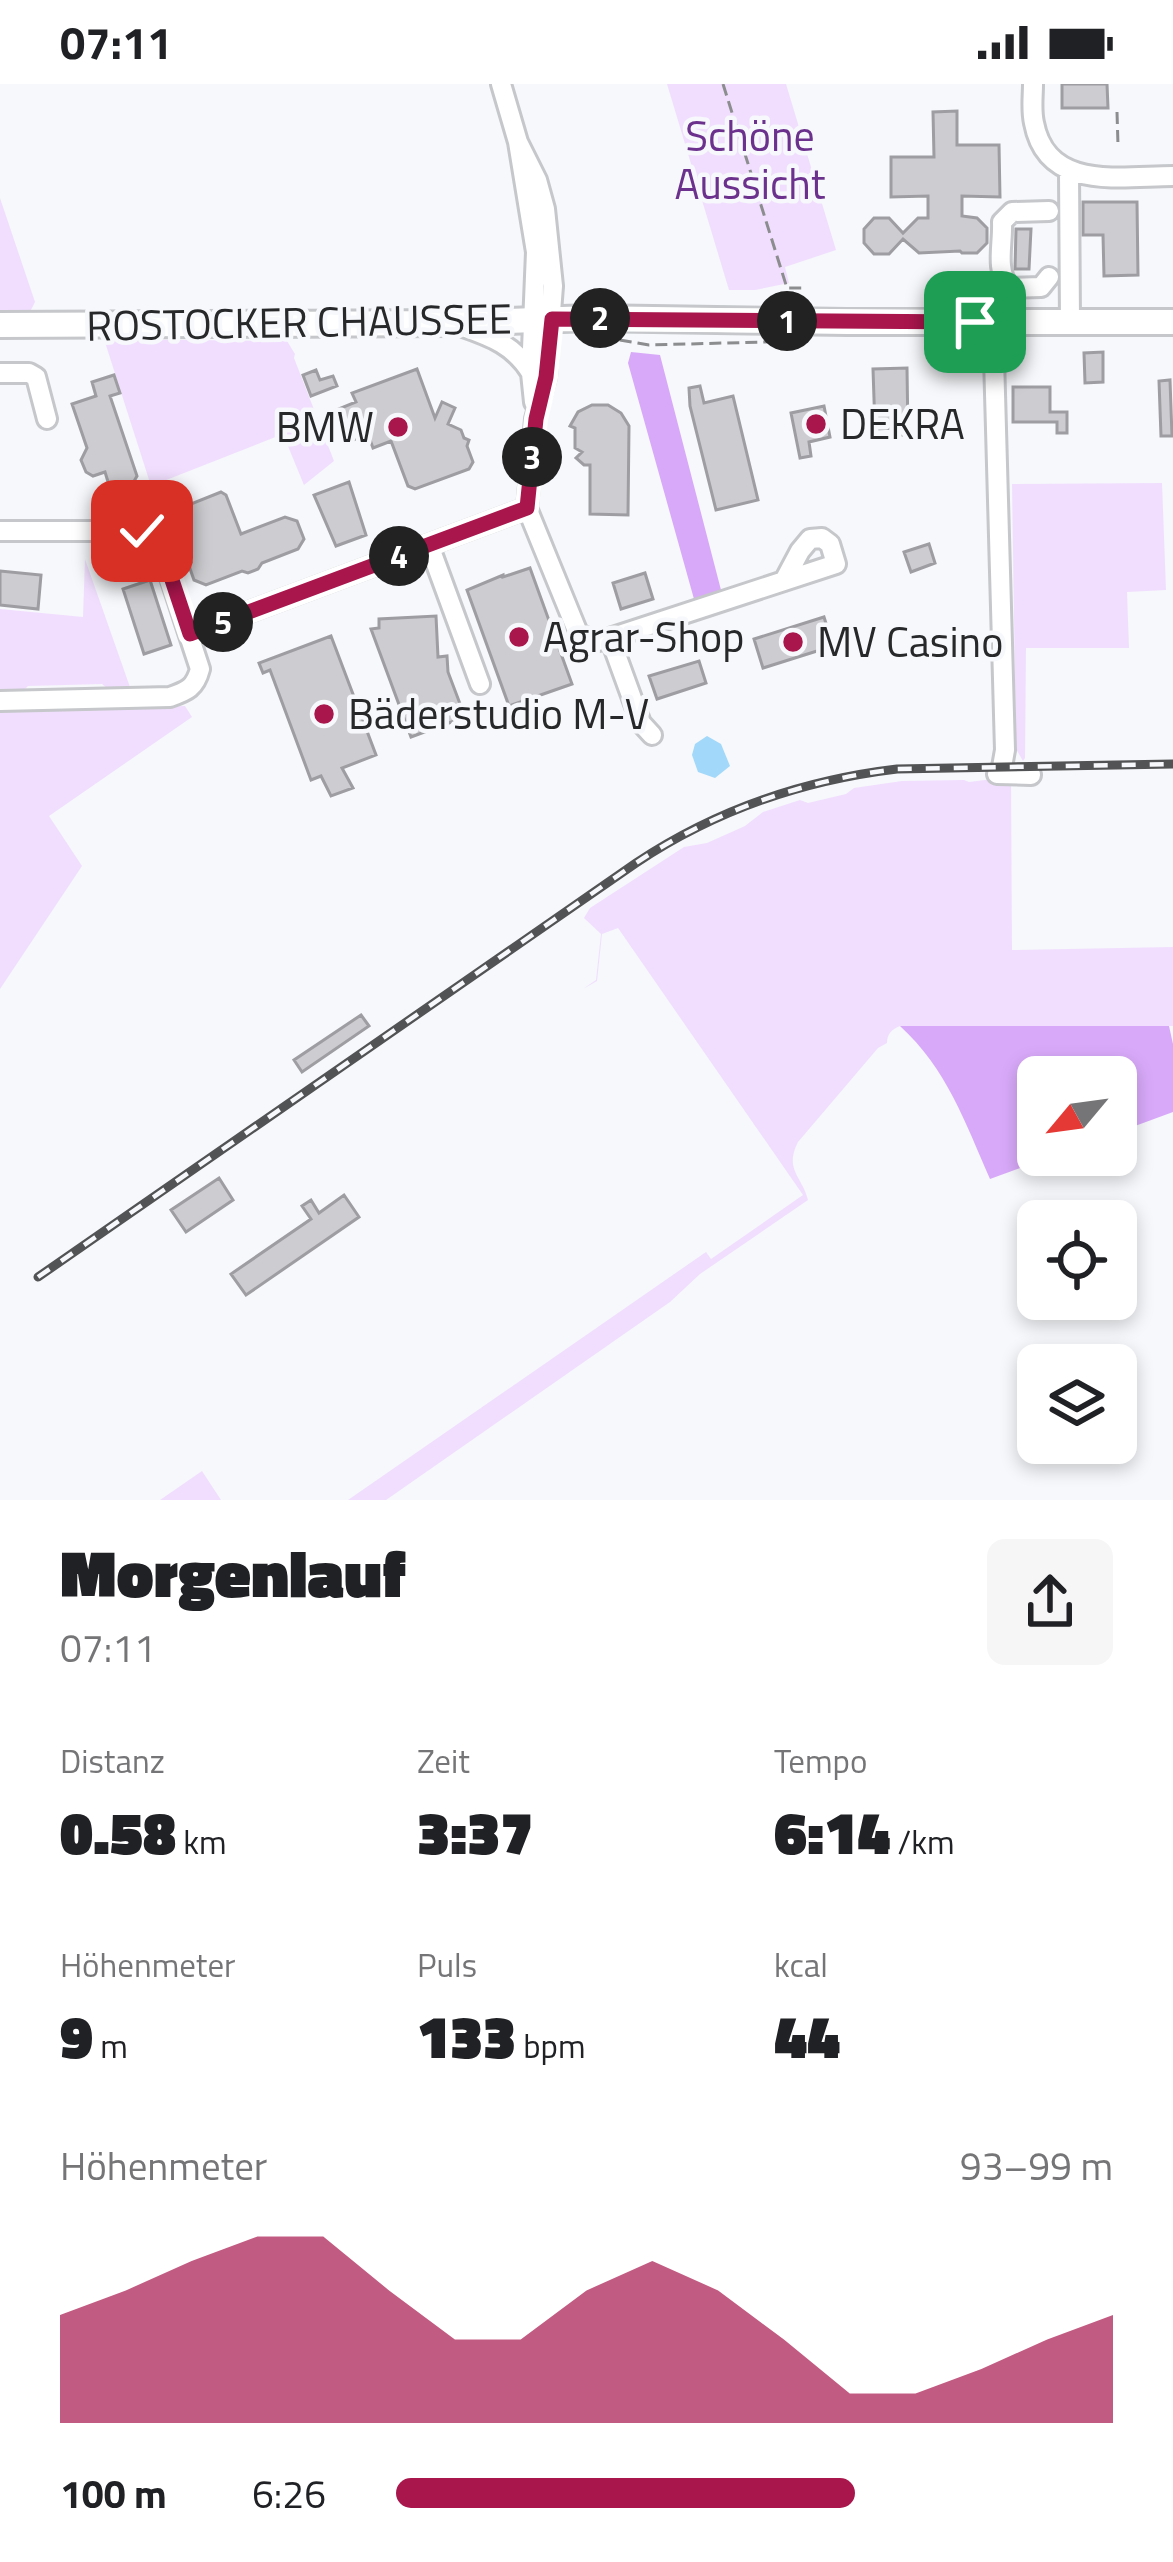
<!DOCTYPE html>
<html lang="de">
<meta charset="utf-8">
<style>
:root{--surface:#fff;--page:#f6f6f6;--text:#202124;--muted:#757577;--accent:#a9164c}
body{margin:0;font-family:"Titillium Web",sans-serif;background:var(--page);color:var(--text);height:100vh;display:flex;flex-direction:column;font-size:45px;white-space:nowrap}
*{box-sizing:border-box;margin:0}
p{font-size:39px;color:var(--muted)}
.icon{flex:none;width:66px;height:66px;fill:none;stroke:currentColor;stroke-width:2;stroke-linecap:round;stroke-linejoin:round}
.map{position:relative;height:1416px;overflow:hidden}
.panel{display:flex;flex-direction:column;background:var(--surface);flex:1}
.panel>*{flex:none}
.needle{width:78px;rotate:241deg}
.fabs{position:absolute;left:1017px;top:972px;display:grid;gap:24px}
.fabs a{display:grid;place-items:center;width:120px;height:120px;border-radius:18px;background:var(--surface);box-shadow:0 6px 18px #0003;font-size:60px}
.pin{position:absolute;display:grid;place-items:center;width:102px;height:102px;color:#fff;margin:-51px;border-radius:24px;box-shadow:0 6px 18px #0006}
.km{position:absolute;width:60px;height:60px;margin:-30px;border-radius:50%;background:#222;color:#fff;font-size:33px;line-height:60px;text-align:center}
.round{display:grid;place-items:center;flex:none;width:126px;height:126px;border-radius:18px;background:var(--page)}
.head{display:flex;align-items:center;justify-content:space-between;height:204px;padding:0 60px}
h1{font-size:66px;font-weight:800;line-height:90px}
.stats{display:grid;grid-template-columns:repeat(3,1fr);gap:18px;height:204px;padding:12px 60px}
.stats div{display:grid;align-content:center}
.stats b{font-size:60px;font-weight:800}
.stats small{font-size:33px;font-weight:400}
.stats p{font-size:33px}
.chart{height:336px;padding:24px 60px}
.chart p{display:flex;justify-content:space-between}
.chart svg{width:100%;height:216px;margin-top:12px;fill:var(--accent);opacity:.7}
ul{padding:0 60px;list-style:none;font-size:39px}
li{display:grid;grid-template-columns:192px 144px 1fr;align-items:center;height:90px}
li i{height:30px;border-radius:15px;background:var(--accent)}
.status{display:flex;justify-content:space-between;align-items:center;height:84px;padding:0 60px;background:var(--surface);direction:ltr}
.status svg{height:33px;fill:currentColor}
.map>svg:first-child{display:block}
</style>
<div class="status"><b>07:11</b><svg viewBox="0 0 49 12"><path d="M0 12V9h3v3zM5 12V6h3v6zM10 12V3h3v9zM15 12V0h3v12zM26 1h20v11H26zM47 4h2v5h-2z"/></svg></div>
<div class="map">
<svg width="1173" height="1416" viewBox="0 0 1173 1416">
<rect width="100%" height="100%" fill="#f6f8fb"/>
<!-- green -->
<path fill="#f1defe" d="M667,0H786L836,166L785,183L789,199L755,206H729Z
M0,114L35,218L28,232L0,231Z
M104,255L287,257L295,270L294,274L334,377L304,401L283,350L151,402Z
M1162,399L1166,506L1127,508L1129,564H1026L1025,674L1023,677L1016,665L1012,400Z
M85,475L131,606H109L102,600L28,602L24,606H0V525L83,533Z
M185,622L192,633L49,732L82,782L0,905V625Z
M993,695L998,702L1011,696L1012,866L1173,863V942H900C892,945 887,950 887,959L878,964L798,1058C784,1086 802,1092 808,1116L700,1190L670,1218L386,1416H348L706,1168L711,1175L803,1111L618,844L602,850L597,897L583,905L596,896L601,850L584,834L590,824L684,763L707,759L745,742L763,728L800,716L808,719L846,710L854,704L902,697L964,696L969,698Z
M202,1387L221,1416H160Z"/>
<!-- forest -->
<path fill="#d8a9f9" d="M631,268L660,271L721,506L694,515L628,279Z
M900,942H1169L1173,960V1028L1116,1049V993H1038V1071H1056L990,1095C965,1038 947,985 900,942Z"/>
<!-- water -->
<path fill="#a2d8f9" d="M707,652L721,660L730,682L715,694L698,688L692,671L695,660Z"/>
<!-- building -->
<path fill="#cdccd0" stroke="#9e9da1" stroke-width="3" d="M1062,0H1107L1108,24H1062Z
M957,27V61H999L1000,113L962,112V132L977,134L987,144V159L977,169H962L960,167L919,169L903,155L889,170H874L864,159V145L874,134H889L903,149L918,134H928V112L891,113V73H934L933,28Z
M1083,118H1137L1138,191L1104,192L1103,151H1083Z
M1016,145H1031L1029,185H1015Z
M1103,268V298L1085,299L1084,269Z
M907,284L908,351H898L897,344L875,345L873,285Z
M417,285L435,334L442,318L455,324L448,340L461,346L464,354L469,356L467,362L473,378L469,385L415,405L408,402L391,357L373,364L368,350L348,358L336,326L356,318L352,309Z
M316,286L320,296L333,292L337,302L311,312L303,291Z
M114,291L120,309L110,312L137,392L133,399L117,404L109,401L105,388L93,392L86,388L81,376L87,364L72,320L96,312L92,298Z
M1170,296L1172,352H1161L1159,297Z
M700,302L704,319L733,312L758,416L716,426L690,322L689,304Z
M1013,303H1050V328H1067V349H1057V338H1013Z
M592,321H608L621,329L629,342L628,431L590,430V381H584L576,374L582,368L575,364V344L570,342L578,328Z
M824,322L830,353L809,358L811,372L800,374L791,329Z
M349,398L366,451L336,462L314,411Z
M221,408L226,411L241,450L285,433L297,437L304,455L298,465L262,479L258,485L248,489L242,487L206,501L194,496L188,479L191,478L171,428Z
M929,460L935,479L911,488L904,468Z
M530,484L572,600L509,622L467,506L503,491V493Z
M0,487L41,491L38,525L0,521Z
M645,489L653,515L621,525L613,499Z
M150,496L171,561L144,570L123,505Z
M436,532L438,573L447,572L448,588L465,633L411,653L371,545L379,544V535Z
M824,533L833,562L763,584L754,555Z
M331,552L376,671L342,684L353,704L331,712L321,692L311,696L270,586L263,589L259,579Z
M699,577L706,599L657,615L649,592Z
M361,931L369,942L302,988L294,976Z
M219,1094L233,1116L186,1148L171,1126Z
M344,1111L359,1133L246,1211L231,1190L311,1135L302,1122L311,1116L319,1129Z"/>
<g fill="none" stroke-linecap="round" stroke-linejoin="round">
<!-- minor casing -->
<g stroke="#c5c7ca" stroke-width="24">
<path id="minor" d="M501,0L518,58L536,168L531,289L534,318
M1033,0C1033,13 1031,26 1034,39C1047,108 1122,92 1173,92
M518,58L537,96L545,125L553,202L546,293L535,335L527,424L578,549L594,558L610,554L836,480L830,460L822,454L810,455L800,467L784,497
M1069,88L1070,239
M1049,127L1012,128L1002,138C1003,162 995,184 1009,204L1041,203L1049,193
M993,238L1005,666L1002,683L997,690L1031,691
M463,243C492,253 515,262 531,289
M0,289H29L36,293L47,335
M0,447H143L159,460L200,585C195,604 187,607 170,613L0,617
M429,461L480,600
M190,550L527,424
M610,554L641,639L652,651"/>
</g>
<!-- major casing -->
<g stroke="#c5c7ca" stroke-width="30">
<path id="major" d="M0,241L453,239L590,234L847,238H1173"/>
</g>
<!-- path -->
<path stroke="#8c8d8f" stroke-width="3" stroke-dasharray="12 6" stroke-linecap="butt" d="M723,0L787,204H807
M1117,28L1118,61
M602,253L649,261L802,257"/>
<!-- minor -->
<use href="#minor" stroke="#fff" stroke-width="18"/>
<!-- major -->
<use href="#major" stroke="#fff" stroke-width="24"/>
<!-- rail casing -->
<g stroke="#525354" stroke-width="9">
<path id="rail" d="M38,1193L636,779C714,727 804,696 897,685L1173,680"/>
</g>
<!-- rail -->
<use href="#rail" stroke="#f6f8fb" stroke-width="4.5" stroke-dasharray="14" stroke-linecap="butt"/>
</g>
<g fill="none" stroke-linecap="round" stroke-linejoin="round">
<!-- route casing -->
<g stroke="#fff" stroke-width="24">
<path id="route" d="M142,447L160,460L190,550L527,424L536,335L546,293L552,235L975,238"/>
</g>
<!-- route -->
<use href="#route" stroke="#a9164c" stroke-width="15"/>
</g>
<!-- markers -->
<g fill="#a9164c" stroke="#f6f8fb" stroke-width="4.5">
<circle cx="816" cy="340" r="12"/>
<circle cx="398" cy="343" r="12"/>
<circle cx="519" cy="553" r="12"/>
<circle cx="793" cy="558" r="12"/>
<circle cx="324" cy="630" r="12"/>
</g>
<g text-anchor="middle" stroke-width="9" stroke-linejoin="round" paint-order="stroke">
<!-- park labels -->
<g font-size="42" fill="#6b318d" stroke="#f6f8fb">
<text x="750" y="67">Schöne<tspan x="750" dy="48">Aussicht</tspan></text>
</g>
<!-- street labels -->
<g font-size="42" fill="#272829" stroke="#f6f8fb">
<text transform="translate(299 238) rotate(-1)" y="15">ROSTOCKER CHAUSSEE</text>
</g>
<!-- poi labels -->
<g font-size="42" fill="#272829" stroke="#f6f8fb" text-anchor="start">
<text x="840" y="355">DEKRA</text>
<text x="374" y="358" text-anchor="end">BMW</text>
<text x="543" y="568">Agrar-Shop</text>
<text x="817" y="573">MV Casino</text>
<text x="348" y="645">Bäderstudio M-V</text>
</g>
</g>
</svg>
<div class="fabs">
<a><svg class="needle" viewBox="-14 -14 28 28"><path d="M0-13l5 13h-10z" fill="#e53935"/><path d="M0 13l5-13h-10z" fill="#757577"/></svg></a>
<a><svg class="icon" aria-label="locate" viewBox="0 0 24 24"><circle cx="12" cy="12" r="6"/><path d="M12 2v4M12 18v4M2 12h4M18 12h4"/></svg></a>
<a><svg class="icon" aria-label="layers" viewBox="0 0 24 24"><path d="M12 4l9 5-9 5-9-5zM3 14l9 5 9-5"/></svg></a>
</div>
<div class="pin" style="left:975px;top:238px;background:#1e9e55"><svg class="icon" aria-label="arrive" viewBox="0 0 24 24"><path d="M6 21V4h12l-3 4 3 4H6"/></svg></div>
<div class="pin" style="left:142px;top:447px;background:#d93025"><svg class="icon" aria-label="check" viewBox="0 0 24 24"><path d="M5 12l5 5 9-10"/></svg></div>
<b class="km" style="left:787px;top:237px">1</b>
<b class="km" style="left:600px;top:234px">2</b>
<b class="km" style="left:532px;top:373px">3</b>
<b class="km" style="left:399px;top:472px">4</b>
<b class="km" style="left:223px;top:538px">5</b>
</div>
<section class="panel">
<div class="head"><div><h1>Morgenlauf</h1><p>07:11</p></div><a class="round"><svg class="icon" aria-label="share" viewBox="0 0 24 24"><path d="M12 15V3M7 8l5-5 5 5M5 13v7h14v-7"/></svg></a></div>
<div class="stats">
<div><p>Distanz</p><b>0.58<small> km</small></b></div>
<div><p>Zeit</p><b>3:37</b></div>
<div><p>Tempo</p><b>6:14<small> /km</small></b></div>
</div>
<div class="stats">
<div><p>Höhenmeter</p><b>9<small> m</small></b></div>
<div><p>Puls</p><b>133<small> bpm</small></b></div>
<div><p>kcal</p><b>44</b></div>
</div>
<div class="chart"><p><span>Höhenmeter</span>93–99 m</p>
<svg viewBox="0 0 160 44" preserveAspectRatio="none"><path d="M0 44V22L10 17L20 11L30 6L40 6L50 17L60 27L70 27L80 17L90 11L100 17L110 27L120 38L130 38L140 33L150 27L160 22V44z"/></svg>
</div>
<ul>
<li><b>100 m</b>6:26<i style="width:64%"></i></li>
</ul>
</section>
